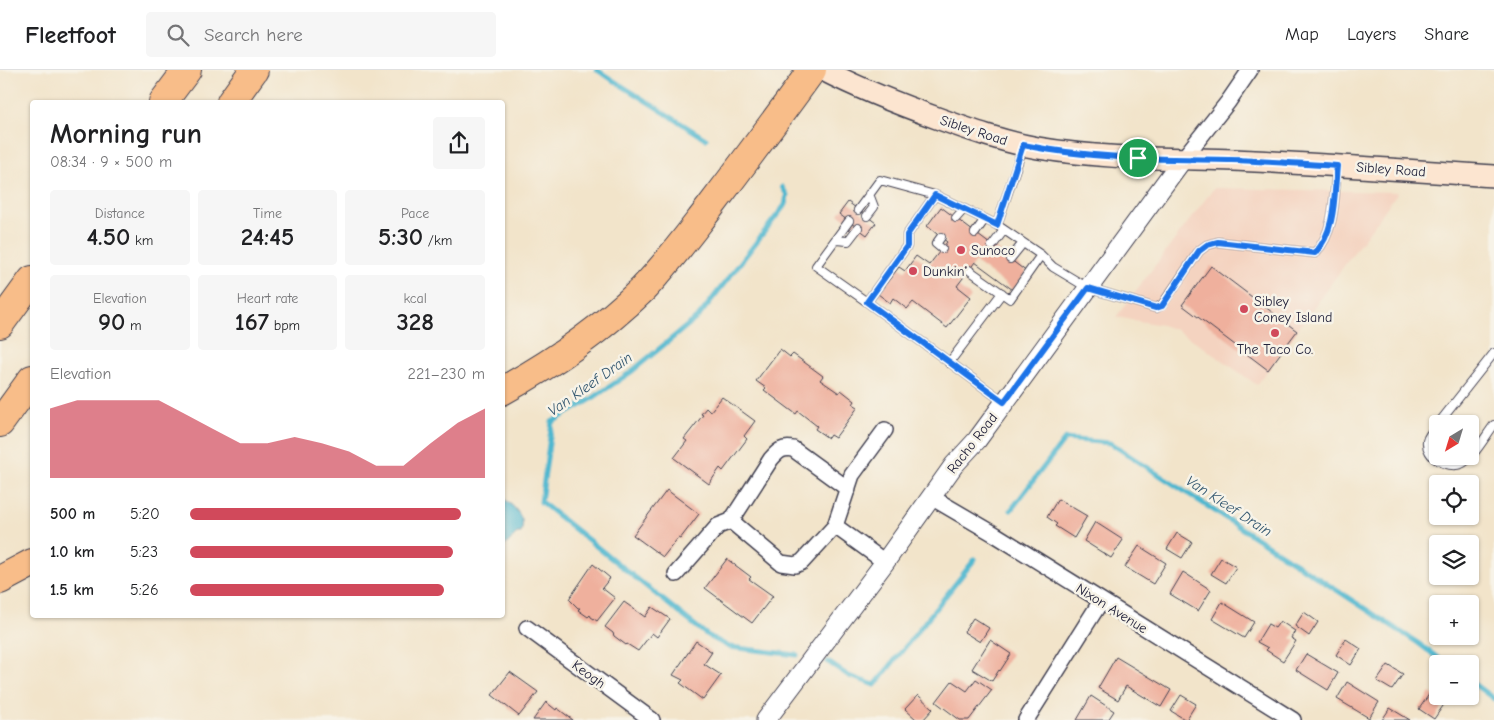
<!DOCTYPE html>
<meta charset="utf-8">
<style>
:root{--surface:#fff;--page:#f6f6f6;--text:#202124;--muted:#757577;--line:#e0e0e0;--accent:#d1495b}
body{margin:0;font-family:"Comic Neue",sans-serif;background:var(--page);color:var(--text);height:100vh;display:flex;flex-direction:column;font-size:19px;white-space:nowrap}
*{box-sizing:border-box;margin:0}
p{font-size:16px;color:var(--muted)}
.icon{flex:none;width:28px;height:28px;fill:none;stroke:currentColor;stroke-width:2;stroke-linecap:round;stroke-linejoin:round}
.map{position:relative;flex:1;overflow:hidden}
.drawer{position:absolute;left:30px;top:30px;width:475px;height:518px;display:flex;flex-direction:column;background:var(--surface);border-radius:5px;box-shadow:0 1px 4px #0004}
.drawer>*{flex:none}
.needle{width:32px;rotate:218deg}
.buttons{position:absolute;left:1429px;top:345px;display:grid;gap:10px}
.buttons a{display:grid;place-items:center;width:50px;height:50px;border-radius:5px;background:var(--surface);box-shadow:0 1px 4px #0004;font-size:25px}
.pin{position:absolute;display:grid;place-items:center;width:42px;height:42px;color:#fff;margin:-21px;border:2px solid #fff;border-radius:50%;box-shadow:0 1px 5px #0007}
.round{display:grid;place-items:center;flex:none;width:52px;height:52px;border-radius:5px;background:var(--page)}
.overview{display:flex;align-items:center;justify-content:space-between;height:85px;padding:0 20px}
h1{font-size:28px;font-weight:700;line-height:38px}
.metrics{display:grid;grid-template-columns:repeat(3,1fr);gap:8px;height:85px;padding:5px 20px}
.metrics div{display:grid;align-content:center;border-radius:5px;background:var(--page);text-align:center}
.metrics b{font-size:25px;font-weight:700}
.metrics small{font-size:14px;font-weight:400}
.metrics p{font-size:14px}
.chart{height:140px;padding:10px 20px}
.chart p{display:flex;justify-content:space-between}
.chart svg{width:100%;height:90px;margin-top:5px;fill:var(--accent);opacity:.7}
ul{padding:0 20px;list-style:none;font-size:16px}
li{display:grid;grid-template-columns:80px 60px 1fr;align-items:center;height:38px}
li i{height:12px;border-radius:6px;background:var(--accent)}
header{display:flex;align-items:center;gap:30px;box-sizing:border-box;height:70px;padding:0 25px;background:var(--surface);border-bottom:1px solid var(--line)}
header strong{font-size:24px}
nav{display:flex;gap:28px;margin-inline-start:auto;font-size:18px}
.search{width:350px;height:45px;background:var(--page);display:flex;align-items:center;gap:12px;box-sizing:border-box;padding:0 18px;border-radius:5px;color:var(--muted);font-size:19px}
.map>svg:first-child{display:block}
</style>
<header>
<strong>Fleetfoot</strong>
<div class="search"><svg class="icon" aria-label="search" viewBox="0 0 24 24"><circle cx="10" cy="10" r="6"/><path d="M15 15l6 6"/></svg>Search here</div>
<nav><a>Map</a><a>Layers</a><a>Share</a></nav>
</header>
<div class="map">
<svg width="1494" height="650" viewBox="0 0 1494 650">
<rect width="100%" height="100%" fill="#f7f3e8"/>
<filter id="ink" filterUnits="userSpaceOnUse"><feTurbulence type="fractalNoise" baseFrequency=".02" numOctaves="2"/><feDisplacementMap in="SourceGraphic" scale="10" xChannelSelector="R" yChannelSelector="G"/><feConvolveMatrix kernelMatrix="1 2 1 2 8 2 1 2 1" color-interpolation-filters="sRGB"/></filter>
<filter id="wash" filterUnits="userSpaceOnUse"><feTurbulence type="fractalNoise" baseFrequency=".0096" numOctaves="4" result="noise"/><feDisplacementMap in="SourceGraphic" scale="20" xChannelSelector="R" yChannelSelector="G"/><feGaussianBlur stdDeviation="1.12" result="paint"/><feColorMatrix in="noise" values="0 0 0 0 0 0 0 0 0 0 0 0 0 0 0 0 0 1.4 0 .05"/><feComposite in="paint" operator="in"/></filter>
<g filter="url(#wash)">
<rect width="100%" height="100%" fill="#f2e4ca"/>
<!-- built -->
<path fill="#f4d3c0" d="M1214,118L1398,122L1257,315L1196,272L1176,260L1162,255L1116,247Z"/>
<!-- water -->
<path fill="#50b7cf" stroke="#396c85" d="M503,428C510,433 519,441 522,450C523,454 522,459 521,463H517L503,478Z"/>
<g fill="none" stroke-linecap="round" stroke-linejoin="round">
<!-- stream -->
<path stroke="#50b7cf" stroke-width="5" d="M597,0L706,69
M782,117L787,125L785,135L699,246L631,302L590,330L552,352L541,432L707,565L729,577L797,585
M1011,440L1065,369L1110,373L1418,573L1446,594
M828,592L849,606L875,615L975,489
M1470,611L1494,629"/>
</g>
<g id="blocks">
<!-- building -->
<path fill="#efb09d" d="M848,132L876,153L867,165L839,144Z
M941,137L1027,202L1013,220L975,192L957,216L971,227L947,258L913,232L907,239L893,228L890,233L878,224L899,197L905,201L916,186L929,195L947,172L927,156Z
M1211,196L1297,261L1268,300L1182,235Z
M780,279L790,287L793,284L823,306L820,310L839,323L841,320L855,331L853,334L858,337L835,368L830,365L828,368L815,359L817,356L798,341L796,344L764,320L766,318L756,311Z
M722,327L755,351L744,366L747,369L723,401L720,398L709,414L674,388L687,371L684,369L703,345L701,344L706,338L710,342Z
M667,420L699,444L680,469L678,468L663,487L633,465Z
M1058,429L1087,446L1074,468L1055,456L1057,454L1047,447Z
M1095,452L1123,470L1111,488L1084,471Z
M1177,463L1192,472L1182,488L1167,479Z
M1139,476L1166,493L1153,514L1125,497Z
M1221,488L1236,497L1226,513L1211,504Z
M727,489L751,507L749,509L773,526L752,553L705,518Z
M593,494L610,508L602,518L615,528L597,551L591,547L590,545L588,547L578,540L580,538H578L569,529Z
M1183,502L1211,520L1198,541L1170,524Z
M624,532L645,547L652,537L670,549L657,567L652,563L638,581L627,574L626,575L614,566L613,563L605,557Z
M1222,532L1254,552L1244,568L1212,549Z
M1304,542L1318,552L1309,566L1295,556Z
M973,548L989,558L980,572L964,562Z
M1280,551L1295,561L1291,568L1296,571L1283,591L1266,580L1268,578L1257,572L1268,554L1275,558Z
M1346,569L1361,579L1351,595L1336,585Z
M990,570L1011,584L1000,601L999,600L992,611L972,599Z
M696,571L712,582L704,594L721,605L703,630L680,613L683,610L673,605Z
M1306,584L1338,603L1328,620L1296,600Z
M1116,587L1171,620L1161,637L1126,616L1118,630L1098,618Z
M1388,595L1403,604L1392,620L1377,611Z
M510,602L538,622L519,646L492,625Z
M976,609L992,620L969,650H960L936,632L952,611L967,621Z
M1347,612L1379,632L1369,648L1337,629Z
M1430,623L1445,633L1434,649L1419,639Z
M918,625L933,639L923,650H917L905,639Z
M1181,625L1196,634L1186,650L1171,641Z
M1091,626L1114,641L1108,650H1077Z
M546,632L556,640L557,638L573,650H533Z
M1390,638L1410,650H1382Z"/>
</g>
</g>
<g filter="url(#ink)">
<use href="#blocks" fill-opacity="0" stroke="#413f50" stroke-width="1"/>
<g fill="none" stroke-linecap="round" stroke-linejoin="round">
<!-- service casing -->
<g stroke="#413f50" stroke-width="10">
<path id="service" d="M858,140L880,110L935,125L997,155L1041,185L1053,197L1088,218L1156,238L1162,235L1199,181L1207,175L1218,172L1315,183C1336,161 1334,125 1337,96
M867,146L874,137L869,124
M956,148L964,139
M849,151L816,196L867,232L1004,332
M997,155L1023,77
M975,163L985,149
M941,167L936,174L942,179
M836,170L848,171L858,158
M992,176L1004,160
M1010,189L1023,173
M969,200L1010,229L1041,185
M867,232L907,176V165L935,125
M949,293L1002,223
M1438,354L1494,283
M1438,355C1434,359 1428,365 1427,371C1425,387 1447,399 1461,394C1473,389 1486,365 1494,355"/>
</g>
<!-- minor casing -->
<g stroke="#413f50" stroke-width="18">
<path id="minor" d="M1182,90L1228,32L1250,0
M931,427L996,465L1293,650
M731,451L771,389C778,381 782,377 793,379L848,419
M885,492L835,456L852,405L885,360
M676,504L718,456L731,451L781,493L795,495L802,492L835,456
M527,558L652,650
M1026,650L1101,531"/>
</g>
<!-- tertiary casing -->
<g stroke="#413f50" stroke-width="21">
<path id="tertiary" d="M766,650L885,492L954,395L977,370L1182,90"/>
</g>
<!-- secondary casing -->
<g stroke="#413f50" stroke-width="24">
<path id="secondary" d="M823,0C860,19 898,34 937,48C970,60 1004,72 1038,78C1103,89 1169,88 1234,90C1321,94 1407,100 1494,106"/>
</g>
<!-- motorway casing -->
<g stroke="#413f50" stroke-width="30">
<path id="motorway" d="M163,32L187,0
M231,32L254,0
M0,254L32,210
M502,321C555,292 600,261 643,219C667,194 687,167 708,140C743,94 778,47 812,0
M0,353L32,309
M0,510L32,493"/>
</g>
<!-- service -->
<use href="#service" stroke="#fff" stroke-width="8"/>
<!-- minor -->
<use href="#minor" stroke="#fff" stroke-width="15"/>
<!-- tertiary -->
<use href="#tertiary" stroke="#fff" stroke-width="19"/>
<!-- secondary -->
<use href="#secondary" stroke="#fce5d0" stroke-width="21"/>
<!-- motorway -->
<use href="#motorway" stroke="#f8bd89" stroke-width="28"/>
</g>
</g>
<g fill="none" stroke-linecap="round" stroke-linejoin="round" filter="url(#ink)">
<!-- route casing -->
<g stroke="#fff" stroke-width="10">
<path id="route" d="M1023,75C1091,89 1162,89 1231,90C1267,91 1302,94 1337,96C1334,125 1336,161 1315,183L1218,172L1207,175L1199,181L1162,236L1156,238L1088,218L1004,332L867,232L907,176V165L935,125L997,155Z"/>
</g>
<!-- route -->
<use href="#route" stroke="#1a73e8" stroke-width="6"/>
</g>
<!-- markers -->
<g fill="#d1495b" stroke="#f7f3e8" stroke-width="2">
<circle cx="961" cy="180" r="5"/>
<circle cx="913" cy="201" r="5"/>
<circle cx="1244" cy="239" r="5"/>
<circle cx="1275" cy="263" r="5"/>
</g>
<g text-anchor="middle" stroke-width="5" stroke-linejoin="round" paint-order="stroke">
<!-- street labels -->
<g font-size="14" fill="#22223b" stroke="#f7f3e8">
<text transform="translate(974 60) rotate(18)" y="5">Sibley Road</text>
<text transform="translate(1391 99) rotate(4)" y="5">Sibley Road</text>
<text transform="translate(972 373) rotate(-52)" y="5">Racho Road</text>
<text transform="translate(1112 538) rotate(32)" y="5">Nixon Avenue</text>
<text transform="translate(589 604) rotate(36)" y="5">Keogh</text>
</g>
<!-- poi labels -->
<g font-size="14" fill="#22223b" stroke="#f7f3e8" text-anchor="start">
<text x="971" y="185">Sunoco</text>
<text x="923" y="206">Dunkin'</text>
<text x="1254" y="236">Sibley<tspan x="1254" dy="16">Coney Island</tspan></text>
<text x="1275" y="284" text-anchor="middle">The Taco Co.</text>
</g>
<!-- water labels -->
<g font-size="15" font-style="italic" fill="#32566f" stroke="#f7f3e8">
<text transform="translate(590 314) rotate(-35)" y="5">Van Kleef Drain</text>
<text transform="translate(1229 436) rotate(33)" y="5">Van Kleef Drain</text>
</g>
</g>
</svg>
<div class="buttons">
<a><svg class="needle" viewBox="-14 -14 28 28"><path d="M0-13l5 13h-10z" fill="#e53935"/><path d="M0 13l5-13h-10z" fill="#757577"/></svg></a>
<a><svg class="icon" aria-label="locate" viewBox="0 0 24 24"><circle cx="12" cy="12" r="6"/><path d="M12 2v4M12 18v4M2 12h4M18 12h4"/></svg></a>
<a><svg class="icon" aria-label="layers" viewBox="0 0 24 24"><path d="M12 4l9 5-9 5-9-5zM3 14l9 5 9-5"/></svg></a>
<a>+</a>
<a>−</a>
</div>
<div class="pin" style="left:1138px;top:88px;background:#1e9e55"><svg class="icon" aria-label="arrive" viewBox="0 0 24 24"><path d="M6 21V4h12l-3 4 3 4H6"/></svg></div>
<section class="drawer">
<div class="overview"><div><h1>Morning run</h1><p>08:34 · 9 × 500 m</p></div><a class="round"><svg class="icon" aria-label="share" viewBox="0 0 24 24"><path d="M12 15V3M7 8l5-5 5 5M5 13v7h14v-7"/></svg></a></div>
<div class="metrics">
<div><p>Distance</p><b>4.50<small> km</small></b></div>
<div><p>Time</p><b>24:45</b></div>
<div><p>Pace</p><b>5:30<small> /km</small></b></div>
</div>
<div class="metrics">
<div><p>Elevation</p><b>90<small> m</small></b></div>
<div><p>Heart rate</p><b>167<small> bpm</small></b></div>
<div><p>kcal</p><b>328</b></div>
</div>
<div class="chart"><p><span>Elevation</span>221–230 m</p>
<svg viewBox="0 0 160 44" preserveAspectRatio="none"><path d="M0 44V10L10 6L20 6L30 6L40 6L50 13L60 20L70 27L80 27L90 24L100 27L110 31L120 38L130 38L140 27L150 17L160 10V44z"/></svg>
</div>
<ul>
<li><b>500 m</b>5:20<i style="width:92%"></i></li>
<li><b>1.0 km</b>5:23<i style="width:89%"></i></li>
<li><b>1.5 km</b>5:26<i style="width:86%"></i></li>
</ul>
</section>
</div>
